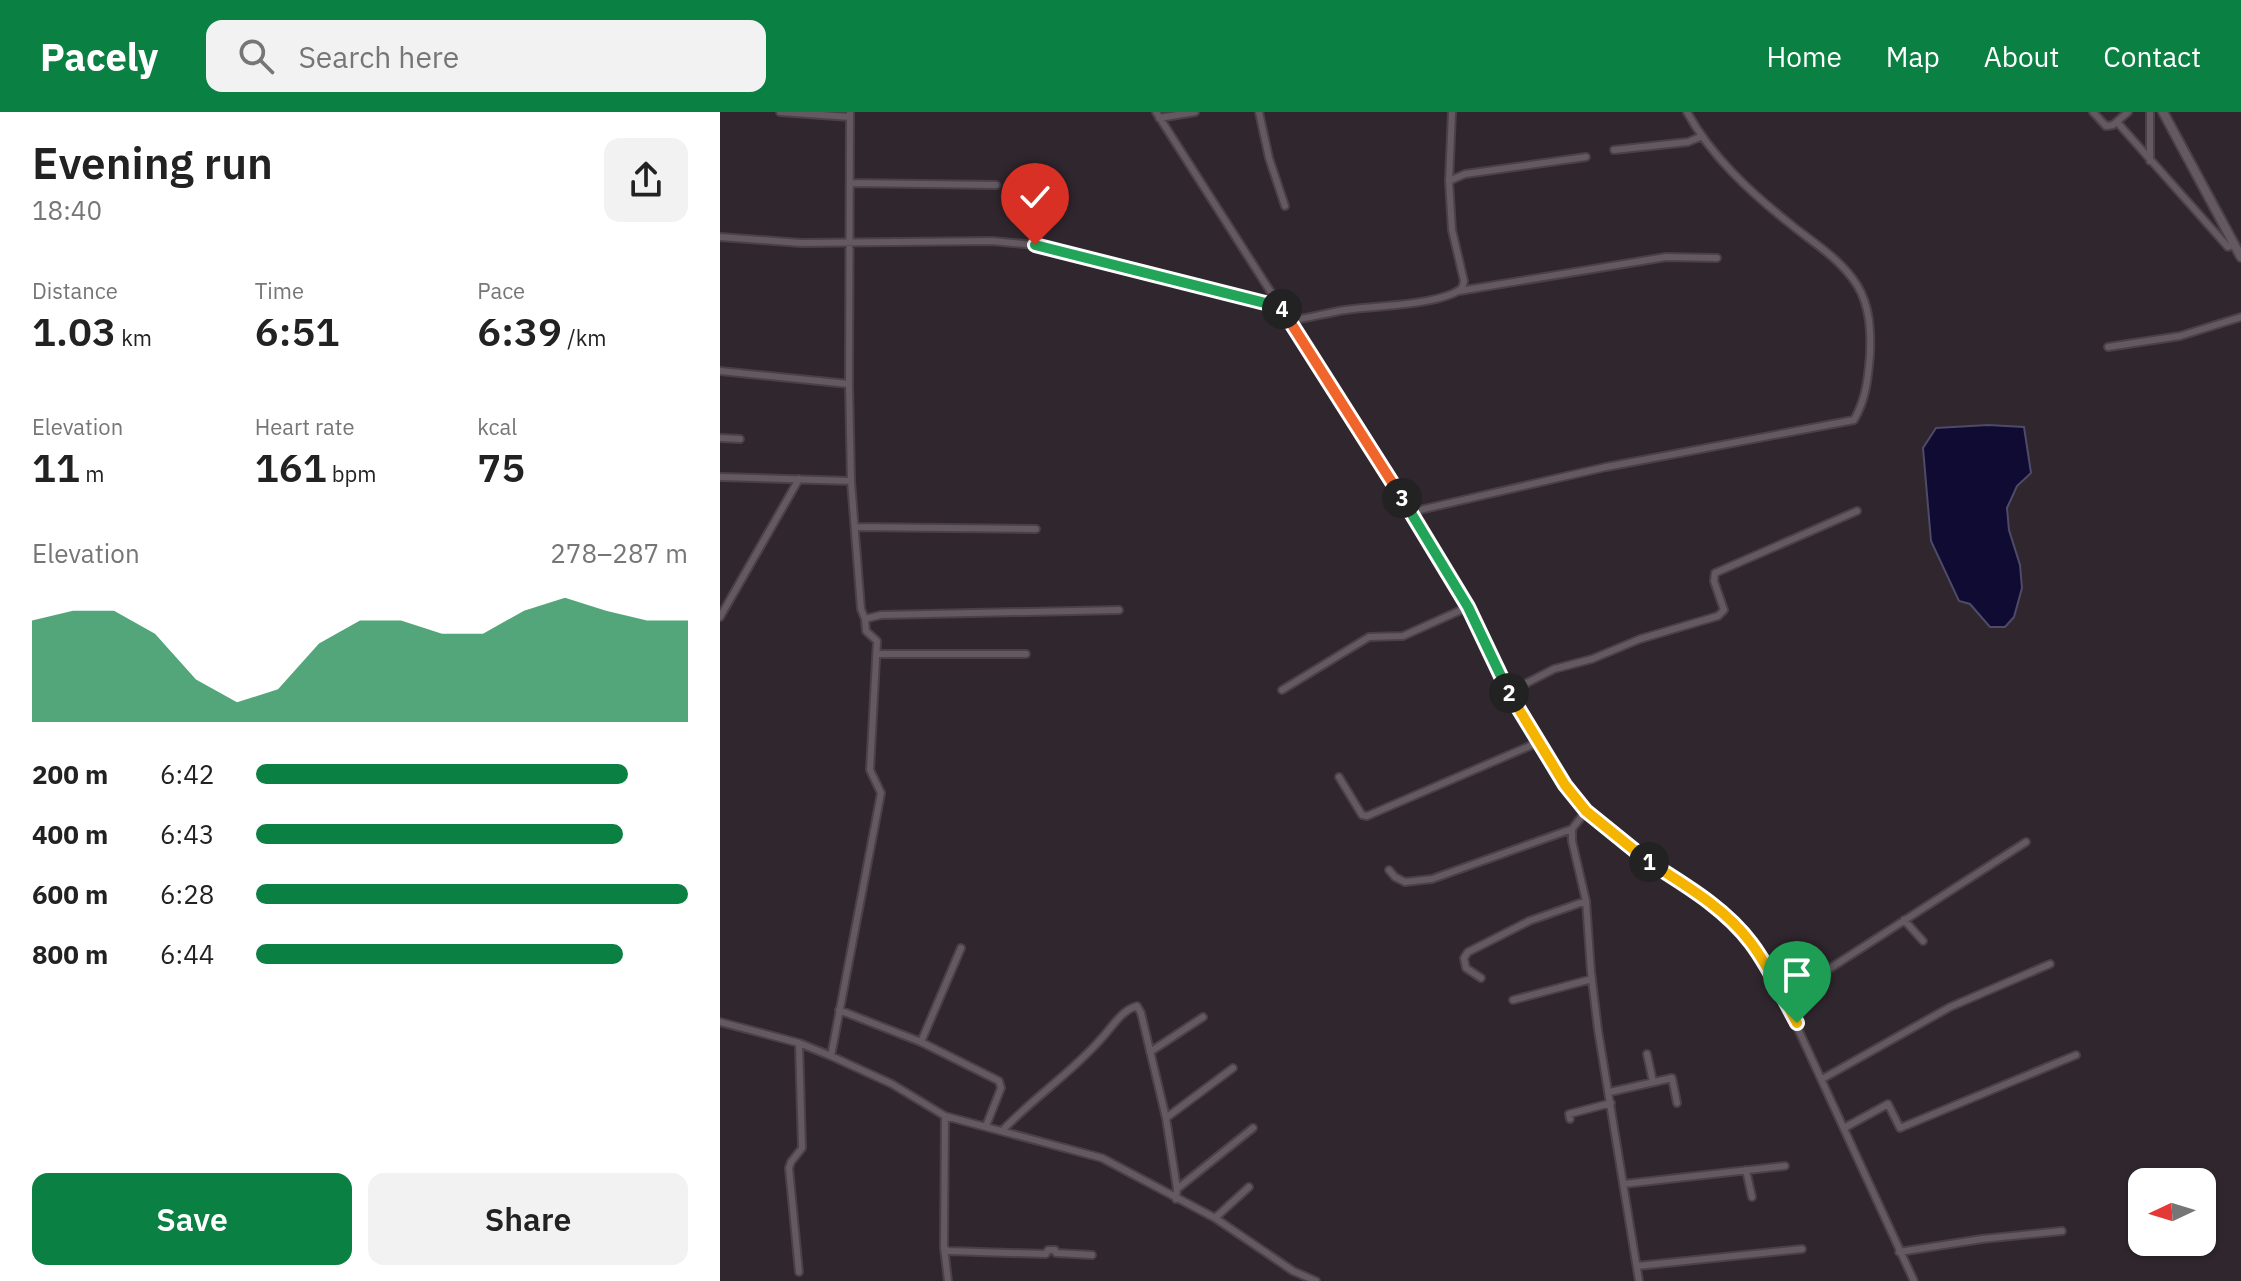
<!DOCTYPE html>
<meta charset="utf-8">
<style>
:root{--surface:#fff;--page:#f2f2f2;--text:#222;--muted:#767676;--accent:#0b8043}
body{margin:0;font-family:"IBM Plex Sans",sans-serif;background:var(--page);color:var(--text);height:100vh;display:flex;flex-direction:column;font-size:30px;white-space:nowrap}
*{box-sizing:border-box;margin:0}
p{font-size:26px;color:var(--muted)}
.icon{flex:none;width:44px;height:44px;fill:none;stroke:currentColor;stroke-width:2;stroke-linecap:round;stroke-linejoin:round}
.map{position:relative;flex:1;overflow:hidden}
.panel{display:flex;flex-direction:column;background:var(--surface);width:720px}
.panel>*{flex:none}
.needle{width:52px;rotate:266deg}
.fabs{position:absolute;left:1408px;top:1056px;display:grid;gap:16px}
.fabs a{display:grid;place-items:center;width:88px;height:88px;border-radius:16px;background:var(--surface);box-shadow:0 2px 6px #0004;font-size:40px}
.pin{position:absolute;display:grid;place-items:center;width:68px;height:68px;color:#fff;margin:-82px -34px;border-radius:50% 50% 50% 0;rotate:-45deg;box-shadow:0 0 8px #0007}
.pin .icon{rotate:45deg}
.km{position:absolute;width:40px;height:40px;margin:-20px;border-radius:50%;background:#222;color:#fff;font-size:22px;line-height:40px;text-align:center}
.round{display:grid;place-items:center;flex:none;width:84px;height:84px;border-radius:16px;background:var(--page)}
.overview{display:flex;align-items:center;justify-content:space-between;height:136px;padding:0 32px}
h1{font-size:44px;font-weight:600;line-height:60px}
.figures{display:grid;grid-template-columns:repeat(3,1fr);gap:12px;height:136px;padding:8px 32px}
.figures div{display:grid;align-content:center}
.figures b{font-size:40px;font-weight:600}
.figures small{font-size:22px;font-weight:400}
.figures p{font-size:22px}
.chart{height:224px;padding:16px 32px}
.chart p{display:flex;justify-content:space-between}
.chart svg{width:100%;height:144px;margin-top:8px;fill:var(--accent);opacity:.7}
.primary-button{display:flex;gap:16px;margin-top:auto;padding:16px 32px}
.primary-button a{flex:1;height:92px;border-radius:16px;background:var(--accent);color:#fff;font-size:32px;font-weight:600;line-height:92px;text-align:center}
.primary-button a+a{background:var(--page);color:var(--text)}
ul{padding:0 32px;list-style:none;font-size:26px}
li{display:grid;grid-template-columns:128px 96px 1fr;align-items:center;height:60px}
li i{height:20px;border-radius:10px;background:var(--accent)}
header{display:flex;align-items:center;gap:48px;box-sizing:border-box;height:112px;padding:0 40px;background:var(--accent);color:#fff}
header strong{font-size:38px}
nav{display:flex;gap:44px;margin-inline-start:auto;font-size:28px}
.search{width:560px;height:72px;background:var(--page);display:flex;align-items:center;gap:20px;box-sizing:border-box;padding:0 28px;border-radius:16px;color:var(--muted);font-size:30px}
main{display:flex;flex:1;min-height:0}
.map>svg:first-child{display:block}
</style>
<header>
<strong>Pacely</strong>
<div class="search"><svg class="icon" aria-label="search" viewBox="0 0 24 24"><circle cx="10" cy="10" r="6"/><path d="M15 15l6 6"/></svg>Search here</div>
<nav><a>Home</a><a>Map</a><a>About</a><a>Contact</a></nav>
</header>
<main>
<section class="panel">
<div class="overview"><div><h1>Evening run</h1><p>18:40</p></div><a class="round"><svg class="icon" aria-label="share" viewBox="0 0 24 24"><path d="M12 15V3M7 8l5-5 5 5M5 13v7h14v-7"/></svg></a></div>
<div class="figures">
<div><p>Distance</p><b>1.03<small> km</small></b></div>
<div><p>Time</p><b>6:51</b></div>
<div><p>Pace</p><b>6:39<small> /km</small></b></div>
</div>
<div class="figures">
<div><p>Elevation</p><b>11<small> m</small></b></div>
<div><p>Heart rate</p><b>161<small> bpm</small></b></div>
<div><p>kcal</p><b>75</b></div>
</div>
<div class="chart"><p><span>Elevation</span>278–287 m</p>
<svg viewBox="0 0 160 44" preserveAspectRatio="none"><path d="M0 44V13L10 10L20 10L30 17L40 31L50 38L60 34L70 20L80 13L90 13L100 17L110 17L120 10L130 6L140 10L150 13L160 13V44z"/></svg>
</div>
<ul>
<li><b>200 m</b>6:42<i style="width:86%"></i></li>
<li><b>400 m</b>6:43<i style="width:85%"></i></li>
<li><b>600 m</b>6:28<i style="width:100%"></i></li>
<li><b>800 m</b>6:44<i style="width:85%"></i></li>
</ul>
<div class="primary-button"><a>Save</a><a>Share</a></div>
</section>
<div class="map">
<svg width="1521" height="1169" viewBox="0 0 1521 1169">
<rect width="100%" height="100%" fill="#30262e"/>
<!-- water -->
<path fill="#0f0b33" stroke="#4f4a68" stroke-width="2" d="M1268,313L1304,315L1311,361L1297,374L1287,396L1289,418L1300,453L1302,476L1294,505L1285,515H1270L1250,492L1239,489L1211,429L1203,336L1216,316Z"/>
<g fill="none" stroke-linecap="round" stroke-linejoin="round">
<!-- minor casing -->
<g stroke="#494147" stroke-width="10">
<path id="minor" d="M60,0L130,5
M130,0L129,272L131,369L141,497L145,507L161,503L399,498
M436,0L691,400L748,495L789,580L845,673L866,699L892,722L998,798L1030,829L1055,867L1194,1169
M539,0L549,46L565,94
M1373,0L1386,14L1393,13L1408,0
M439,6L475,0
M1397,10L1508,135L1515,132
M894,38L968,30L980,25
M1430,49V0
M729,69L745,62L866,45
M130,71L276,73
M0,125L81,131L272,129L315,133L560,195
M739,179L946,145L997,146
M569,209C588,206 607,201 625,198C652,194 723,193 742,176L744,169L732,118L729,69L732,0
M1388,235L1460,224L1521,205
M0,259L129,272
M0,326L20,327
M0,365L131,369
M691,400L886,355L1134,308C1146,287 1148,267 1150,243C1151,219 1150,194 1137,173C1121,147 1092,130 1069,111C1030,80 991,44 967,0
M135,415L316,417
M0,505L79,367
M157,542H306
M562,578L649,525L683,524L748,495
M789,580L834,557L872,547L920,527L998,504L1004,498L994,469L995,461L1137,399
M619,665L642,703L647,704L819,630
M866,699L852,717V729L866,789L871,860L878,918L919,1169
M669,758L675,765L685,770L712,767L852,717
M1184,808L1203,829
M761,866L746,856L744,846L748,840L809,809L866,789
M1064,886L1306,730
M793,888L872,867
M119,898L201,930L279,969L281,976L266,1014
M0,910L79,931L111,944L172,972L225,1004L382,1046L495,1106L573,1159L596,1169
M201,930L241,836
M79,931L82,1036L71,1050L69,1056L79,1160
M430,940L483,905
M927,942L933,970
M111,944L161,681L150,658L157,529L146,519L145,507
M1102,967L1230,895L1330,852
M890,980L952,966L957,991
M225,1004L224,1135L228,1169
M446,1006L513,956
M850,1007L849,1002L891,991
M1124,1016L1168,992L1180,1016L1356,943
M283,1018C313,986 351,961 380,928C391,917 401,898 417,894L421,901L446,1006L457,1077L456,1087
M1026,1058L1032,1085
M904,1072L1065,1054
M457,1077L533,1016
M495,1106L529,1075
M224,1136L228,1139L326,1142L328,1138H335L336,1141L372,1143
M1179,1140L1262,1127L1342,1119
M917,1154L1082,1137"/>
</g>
<!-- tertiary casing -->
<g stroke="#494147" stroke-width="12">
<path id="tertiary" d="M1443,0L1521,145"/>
</g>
<!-- minor -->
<use href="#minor" stroke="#645861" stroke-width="6"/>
<!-- tertiary -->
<use href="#tertiary" stroke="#645861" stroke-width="8"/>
</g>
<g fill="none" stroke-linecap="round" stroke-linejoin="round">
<!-- split-1 casing -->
<g stroke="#fff" stroke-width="16">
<path id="split-1" d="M929,750C965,773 1005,796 1031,831C1050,856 1062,884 1077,911"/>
</g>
<!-- split-2 casing -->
<g stroke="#fff" stroke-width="16">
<path id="split-2" d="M789,581L845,673L866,699L929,750"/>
</g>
<!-- split-3 casing -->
<g stroke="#fff" stroke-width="16">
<path id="split-3" d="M682,386L748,495L789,581"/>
</g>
<!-- split-4 casing -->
<g stroke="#fff" stroke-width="16">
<path id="split-4" d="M562,197L682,386"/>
</g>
<!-- split-5 casing -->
<g stroke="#fff" stroke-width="16">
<path id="split-5" d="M315,133L561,195L562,197"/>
</g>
<!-- split-1 -->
<use href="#split-1" stroke="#f5b400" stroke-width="10"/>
<!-- split-2 -->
<use href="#split-2" stroke="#f5b400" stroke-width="10"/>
<!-- split-3 -->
<use href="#split-3" stroke="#22a559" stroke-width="10"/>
<!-- split-4 -->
<use href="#split-4" stroke="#f0652b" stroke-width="10"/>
<!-- split-5 -->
<use href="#split-5" stroke="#22a559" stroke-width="10"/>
</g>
</svg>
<div class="fabs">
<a><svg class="needle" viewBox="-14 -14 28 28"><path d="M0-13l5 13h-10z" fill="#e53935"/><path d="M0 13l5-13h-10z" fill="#767676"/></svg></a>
</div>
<div class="pin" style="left:1077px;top:911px;background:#1e9e55"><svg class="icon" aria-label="arrive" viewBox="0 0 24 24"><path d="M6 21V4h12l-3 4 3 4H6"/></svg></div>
<div class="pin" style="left:315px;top:133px;background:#d93025"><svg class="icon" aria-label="check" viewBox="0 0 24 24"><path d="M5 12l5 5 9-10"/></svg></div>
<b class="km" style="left:929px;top:750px">1</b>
<b class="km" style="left:789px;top:581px">2</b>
<b class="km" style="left:682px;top:386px">3</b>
<b class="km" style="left:562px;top:197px">4</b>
</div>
</main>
